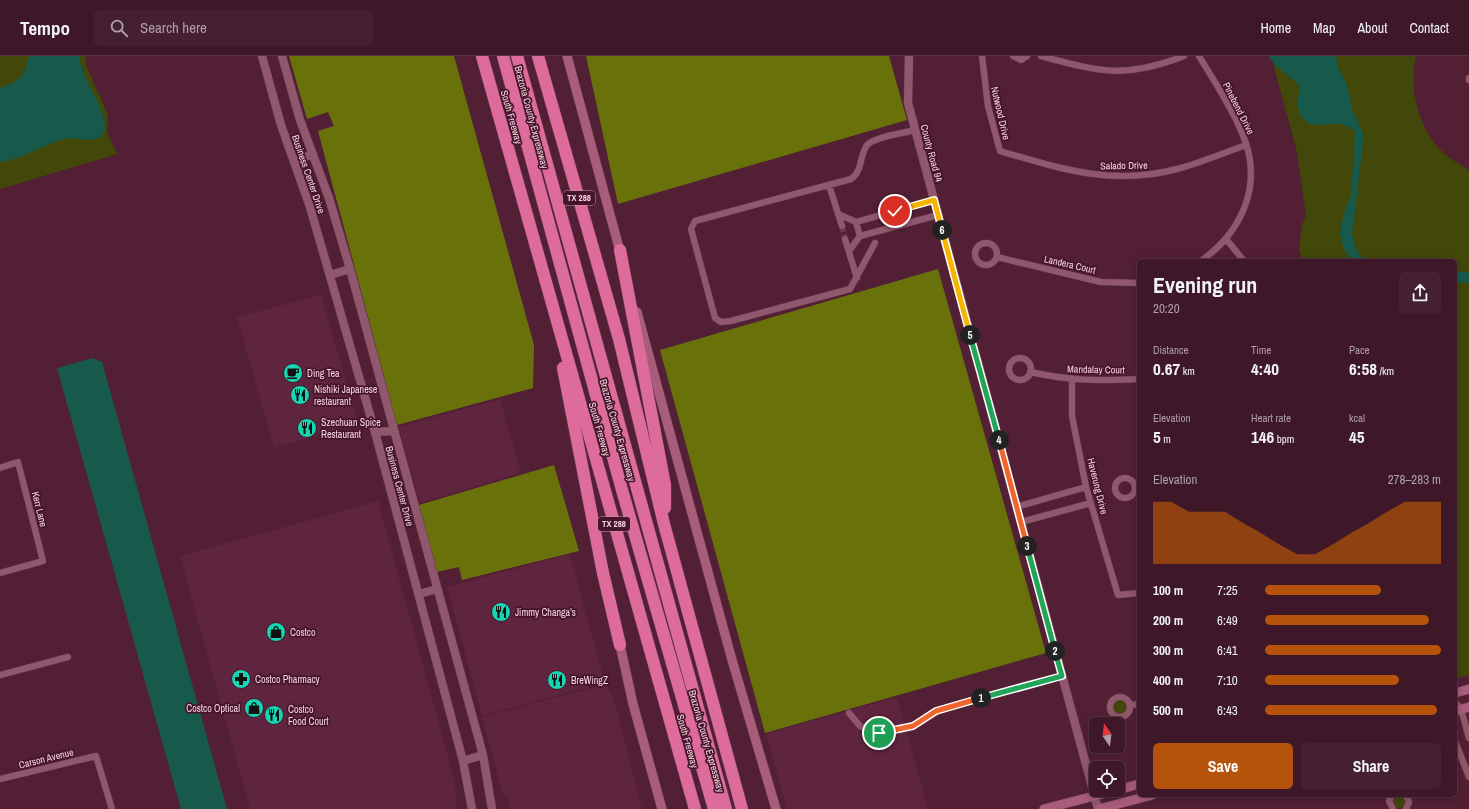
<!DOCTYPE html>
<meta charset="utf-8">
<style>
:root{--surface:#3e1728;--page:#452030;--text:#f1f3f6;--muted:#ad9fa8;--line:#573645;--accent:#b45309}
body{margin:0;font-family:"Archivo Narrow",sans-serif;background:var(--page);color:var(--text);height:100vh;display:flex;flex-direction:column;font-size:15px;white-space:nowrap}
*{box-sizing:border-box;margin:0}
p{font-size:13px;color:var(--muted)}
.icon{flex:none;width:22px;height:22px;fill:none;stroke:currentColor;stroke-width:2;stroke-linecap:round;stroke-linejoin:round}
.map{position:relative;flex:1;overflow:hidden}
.panel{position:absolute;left:1137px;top:203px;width:320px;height:538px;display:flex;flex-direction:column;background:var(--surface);border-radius:6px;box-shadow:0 2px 10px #0003,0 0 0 1px var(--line)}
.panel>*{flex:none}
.needle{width:26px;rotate:346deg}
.fabs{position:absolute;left:1089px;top:661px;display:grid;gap:8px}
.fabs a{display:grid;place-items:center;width:36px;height:36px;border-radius:6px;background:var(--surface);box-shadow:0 2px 10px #0003,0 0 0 1px var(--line);font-size:20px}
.pin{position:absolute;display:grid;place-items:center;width:34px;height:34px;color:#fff;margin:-17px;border:2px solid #fff;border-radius:50%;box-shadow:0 1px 4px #0007}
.km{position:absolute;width:20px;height:20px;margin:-10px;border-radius:50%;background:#222;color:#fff;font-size:11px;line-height:20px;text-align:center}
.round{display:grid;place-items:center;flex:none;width:42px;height:42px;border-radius:6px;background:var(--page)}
.headline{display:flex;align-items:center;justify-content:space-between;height:68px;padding:0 16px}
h1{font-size:22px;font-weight:700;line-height:30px}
.metrics{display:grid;grid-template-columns:repeat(3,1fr);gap:6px;height:68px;padding:4px 16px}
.metrics div{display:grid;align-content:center}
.metrics b{font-size:17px;font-weight:700}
.metrics small{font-size:11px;font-weight:400}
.metrics p{font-size:11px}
.chart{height:112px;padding:8px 16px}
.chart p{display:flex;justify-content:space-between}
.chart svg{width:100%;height:72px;margin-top:4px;fill:var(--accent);opacity:.7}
.cta{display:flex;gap:8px;margin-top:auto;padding:8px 16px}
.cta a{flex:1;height:46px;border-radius:6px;background:var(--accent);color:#fff;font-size:16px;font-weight:700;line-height:46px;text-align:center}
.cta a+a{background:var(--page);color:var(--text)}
ul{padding:0 16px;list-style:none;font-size:13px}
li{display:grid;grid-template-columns:64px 48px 1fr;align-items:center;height:30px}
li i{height:10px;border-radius:5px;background:var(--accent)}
header{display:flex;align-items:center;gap:24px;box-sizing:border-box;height:56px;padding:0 20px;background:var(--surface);border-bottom:1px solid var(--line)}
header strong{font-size:19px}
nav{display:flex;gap:22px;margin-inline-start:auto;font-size:14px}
.search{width:280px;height:36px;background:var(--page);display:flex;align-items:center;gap:10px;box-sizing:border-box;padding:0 14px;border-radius:6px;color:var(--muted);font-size:15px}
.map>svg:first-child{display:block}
</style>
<header>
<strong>Tempo</strong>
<div class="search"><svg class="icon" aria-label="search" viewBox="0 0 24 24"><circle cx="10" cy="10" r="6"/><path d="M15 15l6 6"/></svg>Search here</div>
<nav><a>Home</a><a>Map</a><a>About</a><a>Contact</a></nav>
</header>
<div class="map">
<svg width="1469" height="753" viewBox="0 0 1469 753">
<rect width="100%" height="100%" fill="#521f35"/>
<!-- built -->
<path fill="#5f243e" d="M321,239L358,367L274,392L237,261Z
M500,343L521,417L420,447L398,371Z
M378,445L455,726L457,753H250L180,500Z
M570,498L605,627L482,660L447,531Z
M606,628L614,643L642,753H509L508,739H503L482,661Z
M897,641L928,753H787L766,678Z"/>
<!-- green -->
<path fill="#414809" d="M0,0H85L86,9L108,59L107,76L117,98L0,133Z
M1271,0H1416C1409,28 1416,62 1433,85C1442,98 1456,106 1469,114V619L1455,623V205H1302L1299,193L1302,169L1306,159L1297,96Z
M1111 651a9 9 0 1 1 18 0a9 9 0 1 1-18 0Z
M1393 746a6 6 0 1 1 12 0a6 6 0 1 1-12 0Z"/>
<!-- forest -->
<path fill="#69720a" d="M289,0H454L534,289L533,332L397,369L318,75L334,70L328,56L307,63Z
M586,0H889L907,64L618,148Z
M938,213L1046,597L765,677L660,294Z
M554,409L579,495L462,524L459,511L437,516L419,449Z"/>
<!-- water -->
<path fill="#175a4c" d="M29,0H79C80,6 82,12 84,18C88,30 118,73 98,82C87,87 75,80 64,83C42,89 23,103 0,106V32C17,28 27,17 29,0Z
M1269,0H1336L1338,11L1347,29L1352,53L1364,80L1352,178L1357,195L1365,205H1352L1344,193L1340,178L1343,160L1351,139L1355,75L1343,68L1312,69L1301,61L1297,49L1300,30C1290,20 1275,12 1269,0Z
M1461,215L1469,217V227L1455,226V217Z
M93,302L102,306L227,753H181L57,312Z"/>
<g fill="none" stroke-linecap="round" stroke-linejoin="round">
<!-- minor-tunnel -->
<path stroke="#6b3a4f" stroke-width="6" stroke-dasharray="6 3" stroke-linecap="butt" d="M842,170L845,183"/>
<!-- minor casing -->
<g stroke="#6b3e53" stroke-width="7">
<path id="minor" d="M982,0L988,50L1000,95C1061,113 1113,130 1177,113C1200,107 1223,97 1246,89
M1013,0L1021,4L1027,0
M1041,0C1100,16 1125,23 1184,0
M1199,0C1214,25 1231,50 1242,77C1264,127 1243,175 1201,205
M1469,22V24
M829,129L842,170
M838,158L856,166L860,180
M856,166L934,144
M845,183L857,222
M1226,183L1244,205
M875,187L850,233L731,265L721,266L715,262L691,173L695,165L851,123C863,115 859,100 867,89C874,81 904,77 915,74
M975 198a11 11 0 1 1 22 0a11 11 0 1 1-22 0Z
M849,195L860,180L938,159
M997,201L1101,226L1139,227
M1009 313a11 11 0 1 1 22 0a11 11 0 1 1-22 0Z
M1030,316C1072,325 1097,325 1139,323
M1072,324V360L1086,431L1118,539L1139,537
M0,412L18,406L43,505L0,517
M1115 432a10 10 0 1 1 20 0a10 10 0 1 1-20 0Z
M1016,451L1086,431
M1021,466L1091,447
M0,619L68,601
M1110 651a10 10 0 1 1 20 0a10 10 0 1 1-20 0Z
M1455,646L1461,653L1469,682
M1131,649L1139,648
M849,657L860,670L871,675L886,677L913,670L942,653L1061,620
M1455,685L1469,721
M0,723L96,700L112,753
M1392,739L1389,745L1393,753
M1406,753L1409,746L1406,739"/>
</g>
<!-- tertiary casing -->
<g stroke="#6b3e53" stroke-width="9">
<path id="tertiary" d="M262,0L281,69L310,151L375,376L463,705L472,753
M282,0L300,64L329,142L350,213L483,699L492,753
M909,0L908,47L1098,753
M294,105L313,98
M330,219L350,213
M375,376L394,375
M419,538L437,533
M463,705L483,699"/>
</g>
<!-- secondary casing -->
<g stroke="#6b3e53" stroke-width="10">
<path id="secondary" d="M567,0L621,199
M637,256L732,604L776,753
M620,589L633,648L662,753
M1455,637L1469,633
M1455,655L1469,651
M1118,734L1139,728
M1044,753L1117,734
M1099,753L1152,739"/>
</g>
<!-- motorway casing -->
<g stroke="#6b3e53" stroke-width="13">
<path id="motorway" d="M482,0L695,753
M503,0L622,434L714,753
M517,0L726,753
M538,0L619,283L664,468L742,753
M620,194L665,429V452
M563,312L603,517L620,589"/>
</g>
<!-- minor -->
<use href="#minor" stroke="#91576d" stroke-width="6"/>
<!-- tertiary -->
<use href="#tertiary" stroke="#91576d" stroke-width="8"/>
<!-- secondary -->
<use href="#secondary" stroke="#a85d7b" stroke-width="9"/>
<!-- motorway -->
<use href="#motorway" stroke="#dd6b9b" stroke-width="12"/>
</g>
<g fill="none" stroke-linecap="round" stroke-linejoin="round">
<!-- split-1 casing -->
<g stroke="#fff" stroke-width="8">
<path id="split-1" d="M879,677L913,670L936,655L981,642"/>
</g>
<!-- split-2 casing -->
<g stroke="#fff" stroke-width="8">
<path id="split-2" d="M981,642L1062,620L1055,595"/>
</g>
<!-- split-3 casing -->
<g stroke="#fff" stroke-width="8">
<path id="split-3" d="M1027,490L1055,595"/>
</g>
<!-- split-4 casing -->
<g stroke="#fff" stroke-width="8">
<path id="split-4" d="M999,384L1027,490"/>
</g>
<!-- split-5 casing -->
<g stroke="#fff" stroke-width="8">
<path id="split-5" d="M970,279L999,384"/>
</g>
<!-- split-6 casing -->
<g stroke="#fff" stroke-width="8">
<path id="split-6" d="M942,174L970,279"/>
</g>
<!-- split-7 casing -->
<g stroke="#fff" stroke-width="8">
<path id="split-7" d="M895,155L934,144L942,174"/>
</g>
<!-- split-1 -->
<use href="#split-1" stroke="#f0652b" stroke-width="5"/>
<!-- split-2 -->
<use href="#split-2" stroke="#22a559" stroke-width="5"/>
<!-- split-3 -->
<use href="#split-3" stroke="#22a559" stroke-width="5"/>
<!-- split-4 -->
<use href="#split-4" stroke="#f0652b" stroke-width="5"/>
<!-- split-5 -->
<use href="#split-5" stroke="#22a559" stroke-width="5"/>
<!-- split-6 -->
<use href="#split-6" stroke="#f5b400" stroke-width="5"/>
<!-- split-7 -->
<use href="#split-7" stroke="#f5b400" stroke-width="5"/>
</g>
<!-- icons -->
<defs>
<g id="cafe-disc" transform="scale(1)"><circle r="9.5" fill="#15d5b3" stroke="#46142b"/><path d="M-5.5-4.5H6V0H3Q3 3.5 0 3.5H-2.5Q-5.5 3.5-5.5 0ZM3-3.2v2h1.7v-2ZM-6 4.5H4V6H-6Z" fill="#111"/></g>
<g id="restaurant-disc" transform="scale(1)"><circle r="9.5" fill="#15d5b3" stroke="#46142b"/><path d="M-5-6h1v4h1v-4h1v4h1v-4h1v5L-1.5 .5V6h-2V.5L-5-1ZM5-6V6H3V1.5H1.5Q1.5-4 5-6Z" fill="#111"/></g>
<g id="shop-disc" transform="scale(1)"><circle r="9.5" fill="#15d5b3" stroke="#46142b"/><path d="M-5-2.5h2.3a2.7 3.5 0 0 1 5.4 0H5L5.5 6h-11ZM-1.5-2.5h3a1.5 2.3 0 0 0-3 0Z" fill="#111"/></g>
<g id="pharmacy-disc" transform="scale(1)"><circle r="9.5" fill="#15d5b3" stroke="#46142b"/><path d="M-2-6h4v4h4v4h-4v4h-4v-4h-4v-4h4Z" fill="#111"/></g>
</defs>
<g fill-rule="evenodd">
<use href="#cafe-disc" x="293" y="317"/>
<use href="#restaurant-disc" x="300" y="339"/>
<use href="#restaurant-disc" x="307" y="372"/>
<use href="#restaurant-disc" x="501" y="556"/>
<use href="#shop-disc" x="276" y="576"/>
<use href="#pharmacy-disc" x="241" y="623"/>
<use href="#restaurant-disc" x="557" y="624"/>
<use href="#shop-disc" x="254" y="652"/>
<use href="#restaurant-disc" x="274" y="659"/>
</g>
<g text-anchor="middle" stroke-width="3.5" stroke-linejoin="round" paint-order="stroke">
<!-- shield labels -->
<g fill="#46142b" stroke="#c19aaa" stroke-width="1">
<rect x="563" y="135" width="32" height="14" rx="3"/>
<rect x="598" y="461" width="32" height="14" rx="3"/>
</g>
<g font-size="9" font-weight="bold" fill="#f6d4e0">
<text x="579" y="145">TX 288</text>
<text x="614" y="471">TX 288</text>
</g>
<!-- street labels -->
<g font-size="10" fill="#f6d4e0" stroke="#46142b">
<text transform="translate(1239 52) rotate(63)" y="4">Pinebend Drive</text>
<text transform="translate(1001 57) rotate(77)" y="4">Nutwood Drive</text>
<text transform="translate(512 61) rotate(74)" y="4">South Freeway</text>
<text transform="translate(532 61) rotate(75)" y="4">Brazoria County Expressway</text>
<text transform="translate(932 97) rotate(75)" y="4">County Road 94</text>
<text transform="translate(1124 109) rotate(-1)" y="4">Salado Drive</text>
<text transform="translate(309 118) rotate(71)" y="4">Business Center Drive</text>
<text transform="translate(1070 208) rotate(13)" y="4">Landera Court</text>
<text transform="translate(1096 313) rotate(1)" y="4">Mandalay Court</text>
<text transform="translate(600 373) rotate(74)" y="4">South Freeway</text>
<text transform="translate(618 374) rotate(74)" y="4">Brazoria County Expressway</text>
<text transform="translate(400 430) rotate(75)" y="4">Business Center Drive</text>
<text transform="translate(1098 430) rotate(76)" y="4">Haverung Drive</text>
<text transform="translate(40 453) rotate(76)" y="4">Kerr Lane</text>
<text transform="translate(688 685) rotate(74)" y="4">South Freeway</text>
<text transform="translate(707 685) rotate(74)" y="4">Brazoria County Expressway</text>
<text transform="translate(46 702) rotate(-14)" y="4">Carson Avenue</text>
</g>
<!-- poi labels -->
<g font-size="10" fill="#f6d4e0" stroke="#46142b" text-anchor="start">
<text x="307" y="321">Ding Tea</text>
<text x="314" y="337">Nishiki Japanese<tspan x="314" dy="12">restaurant</tspan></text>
<text x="321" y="370">Szechuan Spice<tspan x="321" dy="12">Restaurant</tspan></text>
<text x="515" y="560">Jimmy Changa's</text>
<text x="290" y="580">Costco</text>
<text x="255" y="627">Costco Pharmacy</text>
<text x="571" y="628">BreWingZ</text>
<text x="240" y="656" text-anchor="end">Costco Optical</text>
<text x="288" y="657">Costco<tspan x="288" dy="12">Food Court</tspan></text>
</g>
</g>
</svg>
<div class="fabs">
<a><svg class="needle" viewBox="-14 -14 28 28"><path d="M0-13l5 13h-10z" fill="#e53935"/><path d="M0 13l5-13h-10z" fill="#ad9fa8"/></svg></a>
<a><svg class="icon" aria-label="locate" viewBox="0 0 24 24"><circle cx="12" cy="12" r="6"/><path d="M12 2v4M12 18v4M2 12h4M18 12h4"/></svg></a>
</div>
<div class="pin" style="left:879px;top:677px;background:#1e9e55"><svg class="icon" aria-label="arrive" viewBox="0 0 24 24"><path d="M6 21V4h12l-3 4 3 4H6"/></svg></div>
<div class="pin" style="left:895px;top:155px;background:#d93025"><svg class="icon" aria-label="check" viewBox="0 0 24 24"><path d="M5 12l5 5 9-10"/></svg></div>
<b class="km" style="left:981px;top:642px">1</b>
<b class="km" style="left:1055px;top:595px">2</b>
<b class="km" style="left:1027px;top:490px">3</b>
<b class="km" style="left:999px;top:384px">4</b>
<b class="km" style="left:970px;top:279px">5</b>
<b class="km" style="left:942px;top:174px">6</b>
<section class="panel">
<div class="headline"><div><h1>Evening run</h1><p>20:20</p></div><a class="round"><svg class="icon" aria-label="share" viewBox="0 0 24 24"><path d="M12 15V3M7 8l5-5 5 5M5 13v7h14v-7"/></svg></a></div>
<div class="metrics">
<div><p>Distance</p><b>0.67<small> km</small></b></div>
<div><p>Time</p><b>4:40</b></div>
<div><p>Pace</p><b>6:58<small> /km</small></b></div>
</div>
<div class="metrics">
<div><p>Elevation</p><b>5<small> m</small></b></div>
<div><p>Heart rate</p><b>146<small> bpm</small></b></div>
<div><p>kcal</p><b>45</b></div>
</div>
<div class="chart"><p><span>Elevation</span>278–283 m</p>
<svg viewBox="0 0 160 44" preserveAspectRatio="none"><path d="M0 44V6L10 6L20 12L30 12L40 12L50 19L60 25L70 32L80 38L90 38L100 32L110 25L120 19L130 12L140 6L150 6L160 6V44z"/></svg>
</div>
<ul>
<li><b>100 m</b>7:25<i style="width:66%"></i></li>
<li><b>200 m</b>6:49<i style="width:93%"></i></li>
<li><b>300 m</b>6:41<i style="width:100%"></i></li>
<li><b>400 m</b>7:10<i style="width:76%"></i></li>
<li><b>500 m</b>6:43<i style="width:98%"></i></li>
</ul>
<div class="cta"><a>Save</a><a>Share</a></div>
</section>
</div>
